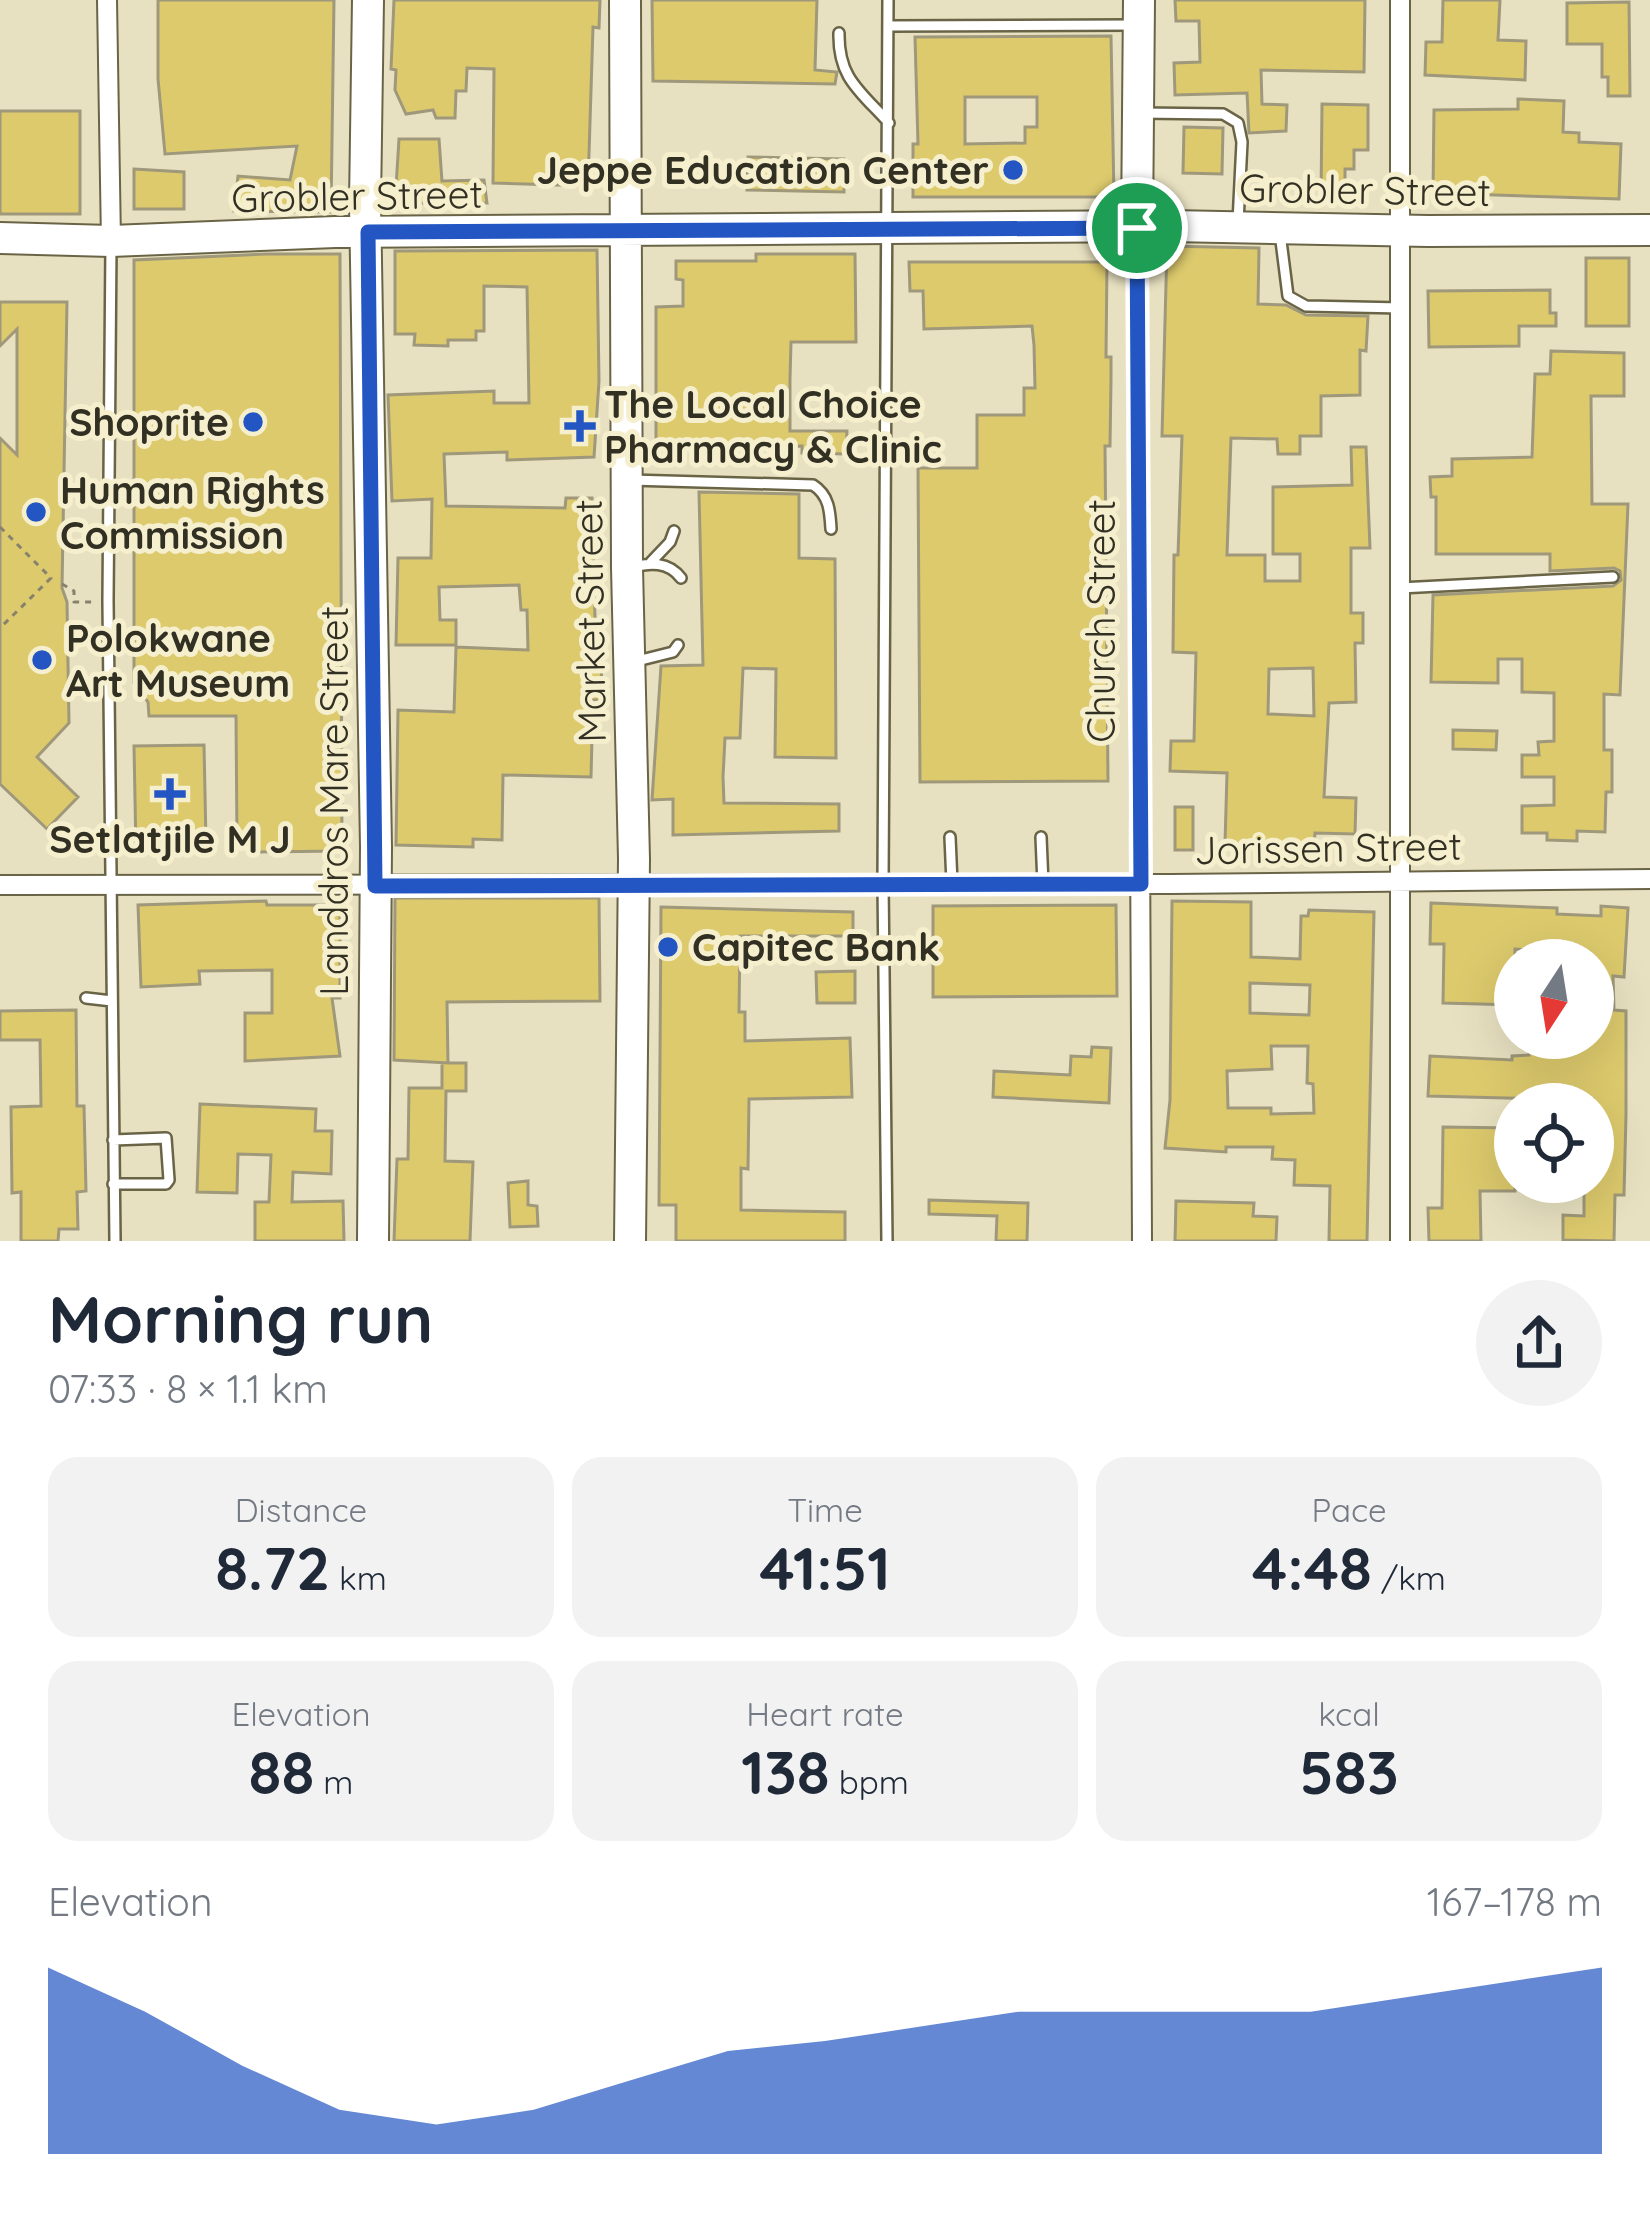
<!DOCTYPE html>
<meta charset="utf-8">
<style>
:root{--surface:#fff;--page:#f2f2f3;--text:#1f2937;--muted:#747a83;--accent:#2356c3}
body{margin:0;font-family:Quicksand,sans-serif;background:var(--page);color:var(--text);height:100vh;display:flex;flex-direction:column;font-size:45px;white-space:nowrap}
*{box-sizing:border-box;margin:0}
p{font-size:39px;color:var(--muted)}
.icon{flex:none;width:66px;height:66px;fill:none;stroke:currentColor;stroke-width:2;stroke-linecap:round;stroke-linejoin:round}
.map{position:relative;height:1241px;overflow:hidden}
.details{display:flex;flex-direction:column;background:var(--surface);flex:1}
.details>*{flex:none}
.needle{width:78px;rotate:192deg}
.fabs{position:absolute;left:1494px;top:939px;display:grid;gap:24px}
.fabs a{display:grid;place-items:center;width:120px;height:120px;border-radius:50%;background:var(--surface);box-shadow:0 12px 48px #0002;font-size:60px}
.pin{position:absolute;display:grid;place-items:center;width:102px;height:102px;color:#fff;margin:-51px;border:6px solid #fff;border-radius:50%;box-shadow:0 3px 12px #0007}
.round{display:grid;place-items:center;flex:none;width:126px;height:126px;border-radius:63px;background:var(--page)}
.headline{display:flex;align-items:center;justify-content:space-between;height:204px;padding:0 48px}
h1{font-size:66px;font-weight:700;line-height:90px}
.figures{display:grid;grid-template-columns:repeat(3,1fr);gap:18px;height:204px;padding:12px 48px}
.figures div{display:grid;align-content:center;border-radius:30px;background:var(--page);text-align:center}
.figures b{font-size:60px;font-weight:700}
.figures small{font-size:33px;font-weight:400}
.figures p{font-size:33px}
.chart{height:336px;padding:24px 48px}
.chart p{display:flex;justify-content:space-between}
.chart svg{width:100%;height:216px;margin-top:12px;fill:var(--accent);opacity:.7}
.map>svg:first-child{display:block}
</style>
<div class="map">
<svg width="1650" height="1241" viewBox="0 0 1650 1241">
<rect width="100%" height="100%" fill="#e8e1c1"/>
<!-- building -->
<path fill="#ddca6d" stroke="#9f987a" stroke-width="3" fill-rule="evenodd" d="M158,0H334L331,212L234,211L238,176L290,180L297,146L165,154L158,79Z
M394,0H600L599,28L593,27L588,186L493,183L494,69L467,68L466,91H456L455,118H436L433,110L406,114L395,90L396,70L391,69Z
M652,0H817L815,70L837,72L835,84L653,81Z
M1175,0H1365L1364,72L1261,70L1262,104L1287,105L1286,131L1249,133L1247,93L1175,95L1174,63L1200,62L1199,21H1176Z
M1443,0H1500L1498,40L1526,41L1525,80L1425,75L1426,42H1442Z
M1629,2L1630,96H1608V77H1602V44H1567V3Z
M1111,36L1114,197H913V144H918L915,37ZM965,97H1037V127H1025V143L965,144Z
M1518,99L1564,101L1563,132L1579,133V142L1621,144L1619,199L1433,193L1434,110L1518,109Z
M1322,104L1368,105V150H1354V169H1345V200L1321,199Z
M0,111H80V214H0Z
M1184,127L1223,128L1222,174L1183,173Z
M399,139H439L442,181L484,180L487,203H395Z
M748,157L844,159V192L747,190Z
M134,169L184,172V209H134Z
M1167,246L1259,248L1258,304L1286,305L1306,315L1368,316L1366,351L1360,350V395L1321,396V436H1300V454H1278L1277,439L1231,438L1227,555H1265V581H1300V554H1273V487L1352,485L1351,447H1366L1370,548H1351V613H1363V643H1355L1356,702L1329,703L1324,797L1356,798L1355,834L1315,833L1314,845L1225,843L1227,773L1170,771L1171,741H1194L1196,653L1173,652L1174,555H1178L1182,436H1162ZM1313,668L1314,716L1268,714L1269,669Z
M597,250L599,381L594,457L507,460V452L444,454L446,506L565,508L566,498H592L595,619H598L603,700H593L591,777L503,775L502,840L473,839V847L396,845L398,710L454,712L456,647L528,650L527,610H521L519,585L439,587L440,620H456V645H396L398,558H431L432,499L392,501L388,395L494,391V403H529L527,287L484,286V331H476V340H448V346L414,345L415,334H395V251Z
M266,254H340L342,851L251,852V842H237L236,716H149L148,702L134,683V260Z
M756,254H855L856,342H791L790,379V431H847L846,454L802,453V446L656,447V307L683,306V280L676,279V261H756Z
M1586,258H1629V326H1586Z
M909,262H1107L1106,357H1111V380L1110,446H1105L1108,781L920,782L918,468H977V415H1024V388H1035L1034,345L1032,326L924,329L923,291H910Z
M1550,290V313H1556V326H1519V346L1429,347L1428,291Z
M0,302H67L62,588L67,602L69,723L37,757L78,797L47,829L0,784V438L17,455V329L0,346Z
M1551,351L1624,353V396H1591L1592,504H1628L1620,695L1604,694V750H1612V792H1606L1605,832L1577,831V841L1547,840V833H1522V806L1554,805V777H1522V755H1539L1538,742L1554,741V693L1522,692V659H1498V683L1431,682L1433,595L1613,586L1621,580L1620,571L1614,568L1550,571V554H1436V497H1431L1430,477L1452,476V459L1532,457L1535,374H1550Z
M699,492L799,494V558L835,559L836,758L775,757L776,669L743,668L740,738H725L723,777L724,803L839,804V831L673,835V799L652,800L661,666L703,665Z
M1453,730L1497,731L1496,750L1453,749Z
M204,745L206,842L189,843V851L136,852L134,746Z
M1175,807H1193V850H1175Z
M395,898H599L600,1001L447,1002L448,1063L394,1060Z
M266,901L267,905H340V998H332L340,1056L245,1061V1013H272V970L199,971L200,984L141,987L138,905Z
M1172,901L1251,902V957L1300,959L1301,916H1308L1309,910L1374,912L1367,1241H1329L1330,1186L1294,1185L1295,1160L1272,1159L1273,1147H1226V1152L1165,1148L1170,1100ZM1250,983L1310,985L1309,1015L1250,1013ZM1271,1046H1308L1307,1083L1313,1084L1314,1113L1271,1114V1108H1228L1227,1071L1272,1069Z
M1431,903L1557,908V914L1601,916V906L1628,908L1624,977L1613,976L1614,1010L1626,1011V1115L1624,1195H1615L1614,1241L1563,1240V1215L1584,1216V1182H1593V1099H1562V1104H1545L1546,1099L1428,1096L1430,1056L1512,1060V1056L1529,1055V1038H1593V1016L1600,1017L1598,975H1593V960H1565V956L1547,955L1548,951L1515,949V1005L1443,1003L1444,944H1430Z
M1116,905L1117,996L933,997V906Z
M661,907L853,912V936H740L739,1012H745V1041L850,1038L852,1097L749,1099L748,1169L741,1168V1210L845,1212V1241H676V1205H659Z
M855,971V1003H817L816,972Z
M76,1010L77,1106H84L86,1191L77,1192L78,1229H59L58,1241H21V1192L12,1193L11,1107L41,1106L40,1040H0V1011Z
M1092,1047L1111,1048L1109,1103L993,1097L994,1071L1070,1075L1071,1056L1091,1057Z
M442,1063H466V1091H446L445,1161L473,1162L470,1241H394L397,1159H408L409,1088H442Z
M200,1104L316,1109L315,1131H332L331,1174L293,1172L292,1202L343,1201L344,1241H255V1202H269L271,1155L238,1154L237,1193L197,1192Z
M1443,1127L1515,1128V1191H1480L1481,1241H1429L1428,1208H1442Z
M528,1181V1205L537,1206L538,1226L510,1227L508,1183Z
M929,1200L1028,1203L1027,1241H996L997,1216L929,1214Z
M1176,1201L1254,1203L1253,1216L1277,1217L1276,1241H1175Z"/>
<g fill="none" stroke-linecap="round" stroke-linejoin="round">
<!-- lane casing -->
<g stroke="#6a6447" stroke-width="14">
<path id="lane" d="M889,26L1134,25
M839,33C838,78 860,91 889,123
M1140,113L1223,114L1238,123L1242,142L1238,222
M1280,233L1288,296L1306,306L1402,308
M111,244L108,601L115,1241
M630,480L813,485C829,495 830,511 831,529
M651,562L670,542L674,531
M632,567C650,563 668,561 681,578
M1400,588L1613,577
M633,662L673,652L678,645
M950,837L952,883
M1041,837L1043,884
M86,998L112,1001
M113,1184H166L169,1180L166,1138L113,1140
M887,1241L883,883L888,0"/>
</g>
<!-- street casing -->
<g stroke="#6a6447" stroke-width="22">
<path id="street" d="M107,0L111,241
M1137,228L1142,1241
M0,885L1171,884L1650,879
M1400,1241V0"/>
</g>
<!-- primary casing -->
<g stroke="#6a6447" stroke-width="34">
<path id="primary" d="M368,0L365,203L376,847L373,1241
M625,0L627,568L634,859L630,1241
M1137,228L1139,0
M0,238L111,241L335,232L1171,226L1428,231L1650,230"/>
</g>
<!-- path -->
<path stroke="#87826c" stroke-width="3" stroke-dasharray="6 6" stroke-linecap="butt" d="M0,527L51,578L0,628
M62,584L74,591V602H94"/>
<!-- lane -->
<use href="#lane" stroke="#fff" stroke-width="9"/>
<!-- street -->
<use href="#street" stroke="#fff" stroke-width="18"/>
<!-- primary -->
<use href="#primary" stroke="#fff" stroke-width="30"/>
</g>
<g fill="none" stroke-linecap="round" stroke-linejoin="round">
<!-- route casing -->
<g stroke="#fff" stroke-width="24">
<path id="route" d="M1137,228L1141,884L375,886L368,232Z"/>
</g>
<!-- route -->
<use href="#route" stroke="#2356c3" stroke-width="15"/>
</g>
<!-- markers -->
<g fill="#2356c3" stroke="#f5efce" stroke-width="4.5">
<circle cx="1013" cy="170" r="12"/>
<circle cx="253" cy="422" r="12"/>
<path d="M574 408h12v12h12v12h-12v12h-12v-12h-12v-12h12z"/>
<circle cx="36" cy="512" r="12"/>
<circle cx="42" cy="660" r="12"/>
<path d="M164 776h12v12h12v12h-12v12h-12v-12h-12v-12h12z"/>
<circle cx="668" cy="947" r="12"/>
</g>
<g text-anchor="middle" stroke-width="10" stroke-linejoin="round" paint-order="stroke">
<!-- poi labels -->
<g font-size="39" font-weight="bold" fill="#322f23" stroke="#f5efce" text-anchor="start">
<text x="989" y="184" text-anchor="end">Jeppe Education Center</text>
<text x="604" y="418">The Local Choice<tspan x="604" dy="45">Pharmacy &amp; Clinic</tspan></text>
<text x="229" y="436" text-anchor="end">Shoprite</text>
<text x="60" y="504">Human Rights<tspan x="60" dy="45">Commission</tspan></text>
<text x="66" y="652">Polokwane<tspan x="66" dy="45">Art Museum</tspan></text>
<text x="170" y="853" text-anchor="middle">Setlatjile M J</text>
<text x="692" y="961">Capitec Bank</text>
</g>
<!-- street labels -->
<g font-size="39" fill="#322f23" stroke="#f5efce">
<text transform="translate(1365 190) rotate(1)" y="14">Grobler Street</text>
<text transform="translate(357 196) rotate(-1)" y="14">Grobler Street</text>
<text transform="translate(590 621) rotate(-91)" y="14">Market Street</text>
<text transform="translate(1101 621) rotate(-90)" y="14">Church Street</text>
<text transform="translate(334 801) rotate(-90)" y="14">Landdros Mare Street</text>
<text transform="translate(1328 848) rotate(-1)" y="14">Jorissen Street</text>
</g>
</g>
</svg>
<div class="fabs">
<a><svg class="needle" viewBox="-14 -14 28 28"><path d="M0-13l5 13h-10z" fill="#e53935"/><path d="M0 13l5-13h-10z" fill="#747a83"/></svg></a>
<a><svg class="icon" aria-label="locate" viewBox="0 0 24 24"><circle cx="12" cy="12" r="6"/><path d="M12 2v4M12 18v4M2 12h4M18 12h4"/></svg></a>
</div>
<div class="pin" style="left:1137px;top:228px;background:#1e9e55"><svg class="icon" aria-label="arrive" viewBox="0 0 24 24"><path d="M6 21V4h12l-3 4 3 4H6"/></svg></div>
</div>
<section class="details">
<div class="headline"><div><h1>Morning run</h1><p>07:33 · 8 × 1.1 km</p></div><a class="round"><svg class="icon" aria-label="share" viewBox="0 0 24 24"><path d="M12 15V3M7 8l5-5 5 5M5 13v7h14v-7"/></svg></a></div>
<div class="figures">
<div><p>Distance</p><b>8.72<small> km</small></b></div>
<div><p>Time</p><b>41:51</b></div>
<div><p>Pace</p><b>4:48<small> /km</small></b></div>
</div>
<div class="figures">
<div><p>Elevation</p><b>88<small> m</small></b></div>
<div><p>Heart rate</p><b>138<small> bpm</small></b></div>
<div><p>kcal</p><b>583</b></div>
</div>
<div class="chart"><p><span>Elevation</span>167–178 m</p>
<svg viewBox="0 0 160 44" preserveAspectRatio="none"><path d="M0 44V6L10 15L20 26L30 35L40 38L50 35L60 29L70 23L80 21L90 18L100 15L110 15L120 15L130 15L140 12L150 9L160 6V44z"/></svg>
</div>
</section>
